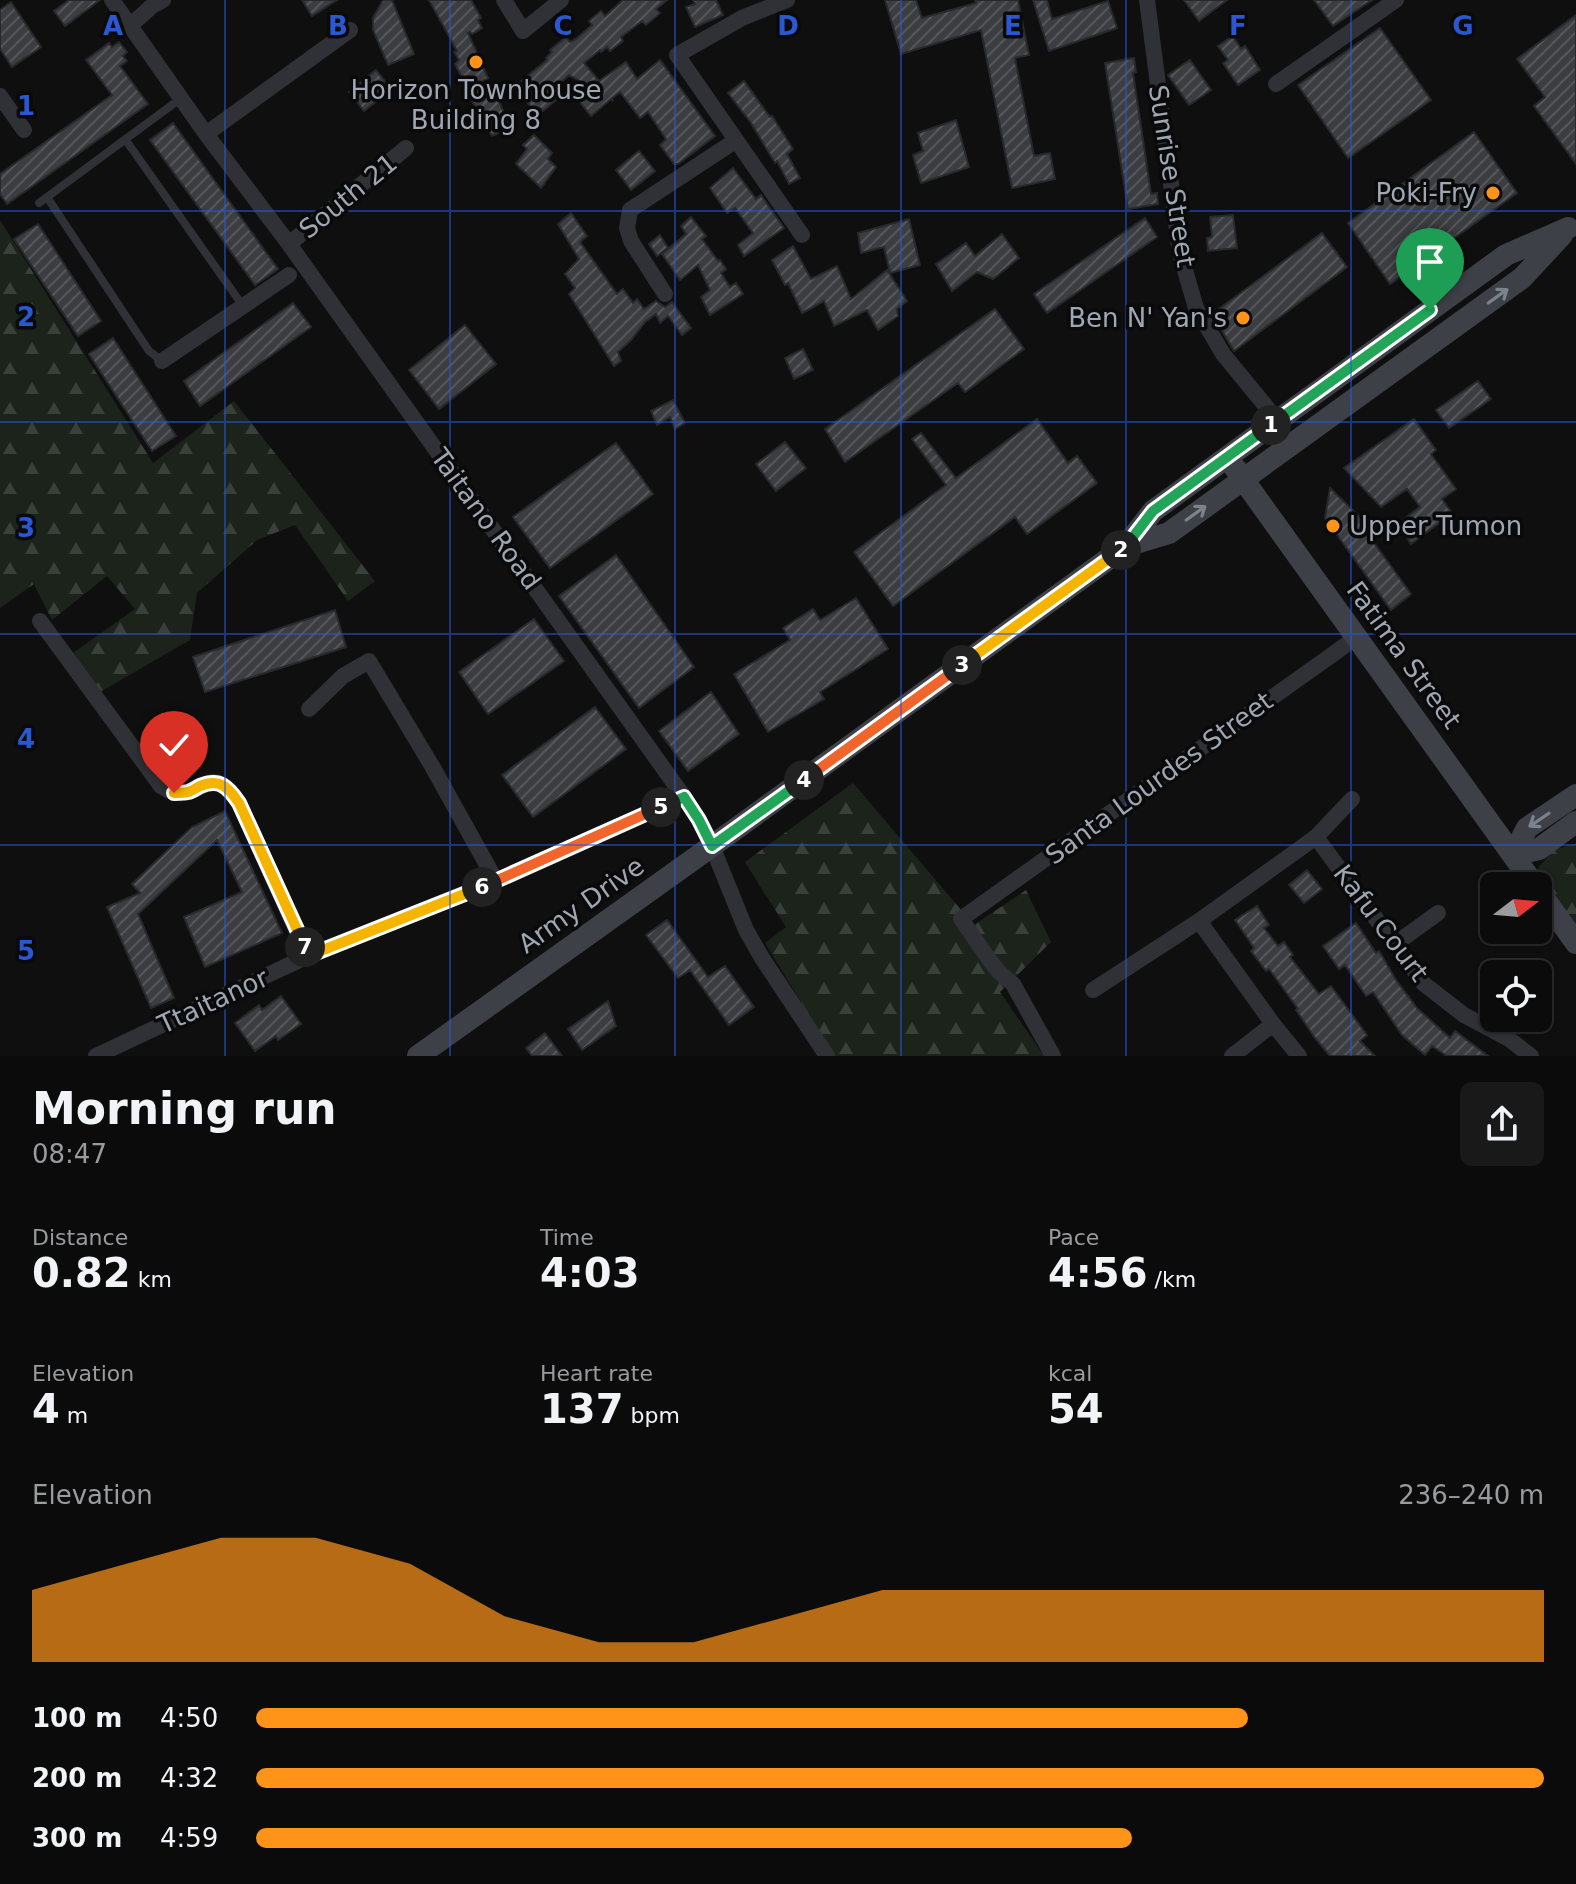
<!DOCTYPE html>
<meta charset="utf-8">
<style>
:root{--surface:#0b0b0c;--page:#19191a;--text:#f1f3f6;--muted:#9a9b9d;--line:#2b2b2d;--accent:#ff9418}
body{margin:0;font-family:"DejaVu Sans",sans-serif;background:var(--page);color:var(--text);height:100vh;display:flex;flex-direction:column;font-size:30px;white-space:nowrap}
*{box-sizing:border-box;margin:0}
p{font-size:26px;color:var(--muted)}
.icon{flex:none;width:44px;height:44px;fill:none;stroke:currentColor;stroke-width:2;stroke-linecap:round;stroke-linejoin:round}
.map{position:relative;height:1056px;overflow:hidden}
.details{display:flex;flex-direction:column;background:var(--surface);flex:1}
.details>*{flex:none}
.needle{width:52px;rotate:74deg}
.fabs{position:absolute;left:1480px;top:872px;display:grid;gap:16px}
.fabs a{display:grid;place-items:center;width:72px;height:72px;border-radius:12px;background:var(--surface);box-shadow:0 2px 6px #0004,0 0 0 2px var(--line);font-size:40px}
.pin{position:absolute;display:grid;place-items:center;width:68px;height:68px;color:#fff;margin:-82px -34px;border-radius:50% 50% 50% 0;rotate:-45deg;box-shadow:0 0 8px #0007}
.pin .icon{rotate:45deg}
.km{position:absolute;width:40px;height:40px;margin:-20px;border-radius:50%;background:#222;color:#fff;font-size:22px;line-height:40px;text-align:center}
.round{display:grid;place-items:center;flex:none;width:84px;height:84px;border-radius:12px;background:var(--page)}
.overview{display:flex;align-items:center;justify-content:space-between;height:136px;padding:0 32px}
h1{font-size:44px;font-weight:600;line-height:60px}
.stats{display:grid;grid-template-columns:repeat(3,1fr);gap:12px;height:136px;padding:8px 32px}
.stats div{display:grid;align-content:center}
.stats b{font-size:40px;font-weight:600}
.stats small{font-size:22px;font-weight:400}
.stats p{font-size:22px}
.chart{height:224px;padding:16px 32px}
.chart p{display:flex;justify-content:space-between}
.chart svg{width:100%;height:144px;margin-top:8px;fill:var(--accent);opacity:.7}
ul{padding:0 32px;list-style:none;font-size:26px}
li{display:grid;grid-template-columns:128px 96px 1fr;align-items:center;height:60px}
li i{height:20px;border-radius:10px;background:var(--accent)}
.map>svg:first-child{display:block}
</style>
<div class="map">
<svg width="1576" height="1056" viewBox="0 0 1576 1056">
<defs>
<pattern id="forest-firs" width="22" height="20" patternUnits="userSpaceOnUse" patternTransform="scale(2)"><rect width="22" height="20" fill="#1b231b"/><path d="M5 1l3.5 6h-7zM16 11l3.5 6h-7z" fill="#39403a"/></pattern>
<pattern id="building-hatch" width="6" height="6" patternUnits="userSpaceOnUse" patternTransform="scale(2)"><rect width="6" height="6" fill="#3b3d41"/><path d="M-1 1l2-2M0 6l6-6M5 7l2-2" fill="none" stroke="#54565a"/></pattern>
</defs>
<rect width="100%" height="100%" fill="#0f0f10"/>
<!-- forest -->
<path fill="url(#forest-firs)" d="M0,220L153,463L234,401L375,581L348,601L295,525L257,540L197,593L190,640L100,692L73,653L135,609L107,576L52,620L34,584L0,608Z
M853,783L974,925L1026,890L1051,942L1000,992L1044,1056H834L765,943L786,927L745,862Z
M1576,843V928L1540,877L1537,869L1554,850Z"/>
<!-- building -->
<path fill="url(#building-hatch)" stroke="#28292c" stroke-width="2" d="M69,0H100L65,26L54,11Z
M302,0H337L312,16Z
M383,0H392L414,54L388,65L373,30V18Z
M429,0H471L481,18L478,20L482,28L472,34L470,32L468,33L488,78L481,82L491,101L498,99L508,122L503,125L505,130L492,136L469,96L471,95L455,64L459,60L454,52L457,51Z
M623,0H667L656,9L660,13L646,25L642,21L621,37L623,41L610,51L607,47L601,52L600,50L584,63L599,81L626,62L637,79L660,60L715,136L678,164H674L660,145L666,139L648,112L640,118L620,92L612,98L613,101L611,99L591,116L575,96L588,86L569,75L557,86L563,94L543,111L540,108L535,112L517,90L523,86L520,82L547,60L546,58L552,52L550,50L566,37L570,42L576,39L592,25L589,21L601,11L605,16Z
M693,0H716L723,15L695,27L686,7L695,4Z
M885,0H916L922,18L976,3L975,0H1018L1029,55L1015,58L1034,156L1050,153L1055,179L1012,188L981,30L901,54Z
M1033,0H1047L1052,19L1108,1L1117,28L1049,51Z
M1184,0H1227L1199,21Z
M1314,0H1372L1333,26Z
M11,2L41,47L12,67L0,49V10Z
M1576,15V164L1534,106L1545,97L1517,59Z
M1380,28L1431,100L1348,158L1298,85Z
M1233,36L1241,49L1245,46L1260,70L1238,85L1223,63L1228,60L1218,46Z
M119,42L127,52L123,56L127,61L120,66L148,104L7,204L0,194V174L112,95L86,60L109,43L112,47Z
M1134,58L1136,72L1133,73L1151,194L1157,193L1158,204L1128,209L1105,63Z
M1190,60L1211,90L1189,105L1168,75Z
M376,70L391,89L364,111L349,92Z
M744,81L770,117L772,116L793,149L787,154L800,178L789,184L777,161L775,163L751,123L728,93Z
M956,120L969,167L921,183L913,155L923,151L918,133Z
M173,123L278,269L255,285L150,140Z
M1474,132L1517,193L1390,284L1348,223Z
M534,135L552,153L548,159L556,167L541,188L516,164L527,149L523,145Z
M639,151L655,171L631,190L616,170Z
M733,168L756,199L761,195L784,228L744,256L738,245L753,233L735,208L727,213L710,188Z
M571,213L587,236L580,242L617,294L623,289L633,303L637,299L644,309L656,301L665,307L672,302L691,328L682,335L668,316L660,323L656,314L645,322L631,340L618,352L621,361L614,366L569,294L575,288L565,274L579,259L558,224Z
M1233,215L1237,248L1208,251L1207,238L1212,237L1210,217Z
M691,217L706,236L702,239L718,261L720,260L726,269L721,273L730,287L736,283L743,294L710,315L701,297L710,290L698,265L680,280L662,254L686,234L681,226Z
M1145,218L1157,237L1047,313L1034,294Z
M909,219L920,265L890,273L884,247L861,253L858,233Z
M38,224L101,321L78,336L14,239Z
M1322,233L1347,267L1234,351L1212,314Z
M1002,234L1019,258L993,279L977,272L952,291L936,264L966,243L975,256Z
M660,235L668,248L657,256L649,244Z
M793,246L811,279L837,266L851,299L887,270L907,301L897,309L898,316L878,330L867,310L834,326L824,301L802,313L788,283L785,285L772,260Z
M293,303L311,327L200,406L184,381Z
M995,309L1024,349L965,392L958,383L845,462L825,429Z
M465,325L496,364L439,409L409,370Z
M113,338L176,436L152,451L89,354Z
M803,349L813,370L794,379L785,358Z
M1478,381L1491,399L1449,428L1436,410Z
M673,400L685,423L675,429L670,417L657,425L651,411Z
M1037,419L1068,463L1077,456L1097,483L1027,534L1015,517L893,606L854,552L946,485L912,439L921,433L956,478Z
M1414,419L1436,450L1431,454L1456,489L1442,499L1452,513L1411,544L1397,524L1420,507L1407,489L1381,507L1344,468Z
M785,442L806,468L776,491L756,464Z
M616,443L653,494L550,568L513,517Z
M1330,488L1372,529L1367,533L1411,594L1391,610L1325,518Z
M616,555L694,667L639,708L559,596Z
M856,598L888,649L820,692L824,699L768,732L734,674L790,640L783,628L813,609L820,620Z
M335,610L346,647L205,692L193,657Z
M534,619L564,661L488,714L459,672Z
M711,692L739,734L688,771L659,731Z
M595,707L626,749L533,817L502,775Z
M225,811L282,933L205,967L184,917L242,892L217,840L138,914L174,998L151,1008L107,907L140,893L132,884L192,827Z
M1307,870L1322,889L1304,903L1289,885Z
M1257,906L1269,925L1264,928L1278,946L1284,942L1293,955L1290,957L1319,994L1331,986L1367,1035L1360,1041L1375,1056H1330L1315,1038L1296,1010L1298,1009L1269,969L1266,971L1251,951L1254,948L1235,920Z
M667,920L708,977L725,966L754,1007L729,1025L690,970L678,978L646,935Z
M1356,923L1376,953L1379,951L1396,980L1417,1008L1450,1038L1455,1031L1488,1056H1447L1432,1046L1425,1055L1402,1035L1373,992L1366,996L1345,965L1339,969L1323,946Z
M281,996L301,1024L278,1040L276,1036L255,1051L235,1023L259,1005L262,1010Z
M608,1001L616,1026L582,1050L568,1029Z
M545,1033L562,1056H532L526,1048Z"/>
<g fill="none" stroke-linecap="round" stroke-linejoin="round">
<!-- lane -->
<path stroke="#2f3136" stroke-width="8" d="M125,139L243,306
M47,197L149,351L162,361
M39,203L180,99"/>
<!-- street -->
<path stroke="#2f3136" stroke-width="16" d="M112,0L206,134L289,244L684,797L699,820L712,846L746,930L762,958L827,1056
M504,0L523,31L561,0
M787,0L742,18L677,55L802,235
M1147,0L1180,253L1196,308L1223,354L1278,421
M131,25L152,6L163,0
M1276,84L1396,0
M0,96L24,130
M206,134L350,30
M289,244L406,148
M665,294L631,241L627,228L630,210L735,141
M162,361L289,275
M40,621L161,786C165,788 168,791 172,792C203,801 210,758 239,803L308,956
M309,709L343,676L369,661L432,766L496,881
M1316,837L1424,984L1464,1015L1509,1039L1531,1056
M1199,921L1273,1024L1299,1056
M1395,944L1438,913
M1093,990L1199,921L1316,837L1352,799
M96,1056L308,956L496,881L684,797
M1053,1056L1013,984L1000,973L991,962L961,919L1357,637
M1232,1056L1273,1024"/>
<!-- secondary -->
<path stroke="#3d4046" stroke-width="22" d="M1235,468L1535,886
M1126,546L1169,533L1522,278L1562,235
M1513,855L1527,828L1576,795
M1513,855L1539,849L1576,822
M1538,890L1576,943
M418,1056L712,846L1126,546L1153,511L1506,255L1568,228"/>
</g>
<!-- one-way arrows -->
<defs><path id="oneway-shaft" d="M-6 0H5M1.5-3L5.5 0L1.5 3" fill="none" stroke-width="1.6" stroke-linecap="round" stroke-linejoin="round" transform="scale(2)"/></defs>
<g stroke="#7c838d">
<use href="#oneway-shaft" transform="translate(1498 296) rotate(-36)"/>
<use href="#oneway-shaft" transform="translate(1196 513) rotate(-36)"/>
<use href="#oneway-shaft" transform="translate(1539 820) rotate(146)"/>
</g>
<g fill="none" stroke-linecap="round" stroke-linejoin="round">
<!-- split-1 casing -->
<g stroke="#fff" stroke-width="16">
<path id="split-1" d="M1271,425L1430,310"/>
</g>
<!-- split-2 casing -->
<g stroke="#fff" stroke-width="16">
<path id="split-2" d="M1121,550L1126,546L1153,511L1271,425"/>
</g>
<!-- split-3 casing -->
<g stroke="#fff" stroke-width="16">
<path id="split-3" d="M962,665L1121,550"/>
</g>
<!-- split-4 casing -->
<g stroke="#fff" stroke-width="16">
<path id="split-4" d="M804,780L962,665"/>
</g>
<!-- split-5 casing -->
<g stroke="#fff" stroke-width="16">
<path id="split-5" d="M661,807L684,797L699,820L712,846L804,780"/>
</g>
<!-- split-6 casing -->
<g stroke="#fff" stroke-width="16">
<path id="split-6" d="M482,887L661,807"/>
</g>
<!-- split-7 casing -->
<g stroke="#fff" stroke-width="16">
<path id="split-7" d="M305,947L308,956L482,887"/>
</g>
<!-- split-8 casing -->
<g stroke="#fff" stroke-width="16">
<path id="split-8" d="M174,793C178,793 183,793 188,792C192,791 196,788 200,786C220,778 228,787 239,803L305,947"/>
</g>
<!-- split-1 -->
<use href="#split-1" stroke="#22a559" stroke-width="10"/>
<!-- split-2 -->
<use href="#split-2" stroke="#22a559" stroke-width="10"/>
<!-- split-3 -->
<use href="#split-3" stroke="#f5b400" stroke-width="10"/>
<!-- split-4 -->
<use href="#split-4" stroke="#f0652b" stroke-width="10"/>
<!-- split-5 -->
<use href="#split-5" stroke="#22a559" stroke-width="10"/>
<!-- split-6 -->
<use href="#split-6" stroke="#f0652b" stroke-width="10"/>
<!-- split-7 -->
<use href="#split-7" stroke="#f5b400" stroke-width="10"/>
<!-- split-8 -->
<use href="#split-8" stroke="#f5b400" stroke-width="10"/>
</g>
<!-- grid -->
<path fill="none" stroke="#2a57d4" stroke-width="2" stroke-opacity="0.55" d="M225,0V1056M450,0V1056M675,0V1056M901,0V1056M1126,0V1056M1351,0V1056M0,211H1576M0,422H1576M0,634H1576M0,845H1576"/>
<!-- markers -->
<g fill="#ff9418" stroke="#0a0a0b" stroke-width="3">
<circle cx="476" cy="62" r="8"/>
<circle cx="1493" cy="193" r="8"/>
<circle cx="1243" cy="318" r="8"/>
<circle cx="1333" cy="526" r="8"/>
</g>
<g text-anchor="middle" stroke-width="7" stroke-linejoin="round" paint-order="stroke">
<!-- poi labels -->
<g font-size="26" fill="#9ea7b3" stroke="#0a0a0b" text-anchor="end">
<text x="476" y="99" text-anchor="middle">Horizon Townhouse<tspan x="476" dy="30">Building 8</tspan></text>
<text x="1477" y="202">Poki-Fry</text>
<text x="1227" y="327">Ben N' Yan's</text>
<text x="1349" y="535" text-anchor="start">Upper Tumon</text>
</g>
<!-- street labels -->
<g font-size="26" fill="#9ea7b3" stroke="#0a0a0b">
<text transform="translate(1172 176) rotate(81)" y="9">Sunrise Street</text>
<text transform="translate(348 196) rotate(-39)" y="9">South 21</text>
<text transform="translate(486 519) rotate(54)" y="9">Taitano Road</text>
<text transform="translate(1404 655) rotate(54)" y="9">Fatima Street</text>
<text transform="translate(1159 778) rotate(-36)" y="9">Santa Lourdes Street</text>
<text transform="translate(581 905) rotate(-35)" y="9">Army Drive</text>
<text transform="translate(1381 923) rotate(53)" y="9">Kafu Court</text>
<text transform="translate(213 1001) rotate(-25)" y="9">Ttaitanor</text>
</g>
</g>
<g font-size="26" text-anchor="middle" font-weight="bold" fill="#2a57d4" stroke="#0a0a0b" stroke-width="7" stroke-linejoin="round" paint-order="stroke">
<text x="113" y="35">A</text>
<text x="338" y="35">B</text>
<text x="563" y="35">C</text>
<text x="788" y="35">D</text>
<text x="1013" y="35">E</text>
<text x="1238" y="35">F</text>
<text x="1463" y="35">G</text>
<text x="26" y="115">1</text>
<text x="26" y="326">2</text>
<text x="26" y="537">3</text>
<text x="26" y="748">4</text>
<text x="26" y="960">5</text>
</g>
</svg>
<div class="fabs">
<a><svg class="needle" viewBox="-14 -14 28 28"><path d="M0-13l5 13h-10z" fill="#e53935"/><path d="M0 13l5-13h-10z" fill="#9a9b9d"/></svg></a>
<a><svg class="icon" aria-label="locate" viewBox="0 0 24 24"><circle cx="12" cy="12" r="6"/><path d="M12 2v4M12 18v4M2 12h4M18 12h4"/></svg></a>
</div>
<div class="pin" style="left:1430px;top:310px;background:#1e9e55"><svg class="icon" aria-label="arrive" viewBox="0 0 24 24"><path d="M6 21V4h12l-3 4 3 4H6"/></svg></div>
<div class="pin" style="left:174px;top:793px;background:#d93025"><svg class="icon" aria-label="check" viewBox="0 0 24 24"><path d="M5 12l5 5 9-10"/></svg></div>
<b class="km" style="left:1271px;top:425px">1</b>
<b class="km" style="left:1121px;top:550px">2</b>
<b class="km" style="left:962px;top:665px">3</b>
<b class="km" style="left:804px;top:780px">4</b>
<b class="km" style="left:661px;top:807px">5</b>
<b class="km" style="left:482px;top:887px">6</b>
<b class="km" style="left:305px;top:947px">7</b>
</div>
<section class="details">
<div class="overview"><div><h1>Morning run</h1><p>08:47</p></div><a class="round"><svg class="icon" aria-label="share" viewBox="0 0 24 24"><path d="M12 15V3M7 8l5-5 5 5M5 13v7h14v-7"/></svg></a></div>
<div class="stats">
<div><p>Distance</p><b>0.82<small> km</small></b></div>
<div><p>Time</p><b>4:03</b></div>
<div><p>Pace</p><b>4:56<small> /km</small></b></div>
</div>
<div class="stats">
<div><p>Elevation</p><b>4<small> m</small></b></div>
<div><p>Heart rate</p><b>137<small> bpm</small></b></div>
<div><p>kcal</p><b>54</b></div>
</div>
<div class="chart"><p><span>Elevation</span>236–240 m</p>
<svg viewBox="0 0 160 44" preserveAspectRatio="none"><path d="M0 44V22L10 14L20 6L30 6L40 14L50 30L60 38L70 38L80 30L90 22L100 22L110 22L120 22L130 22L140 22L150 22L160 22V44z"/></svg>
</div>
<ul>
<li><b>100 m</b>4:50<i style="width:77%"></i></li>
<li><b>200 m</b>4:32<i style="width:100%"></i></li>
<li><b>300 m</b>4:59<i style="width:68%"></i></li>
</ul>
</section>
